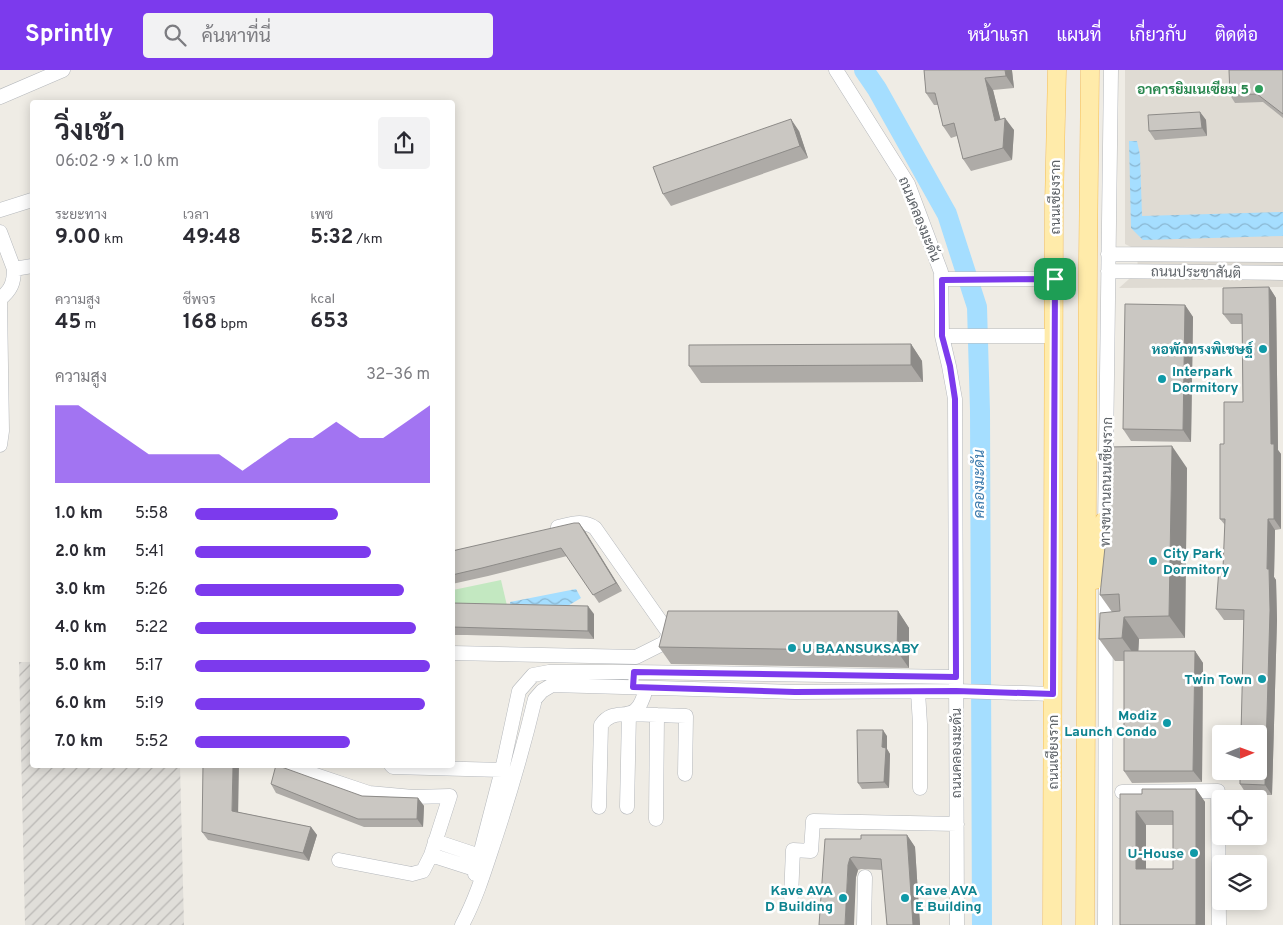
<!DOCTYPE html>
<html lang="th">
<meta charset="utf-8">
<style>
:root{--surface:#fff;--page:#f2f2f3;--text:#2b2b33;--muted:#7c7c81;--accent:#7c3aed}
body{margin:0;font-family:Overpass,Sarabun,sans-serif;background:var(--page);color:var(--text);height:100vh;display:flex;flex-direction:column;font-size:19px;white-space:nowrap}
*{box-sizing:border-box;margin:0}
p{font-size:16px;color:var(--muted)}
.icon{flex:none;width:28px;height:28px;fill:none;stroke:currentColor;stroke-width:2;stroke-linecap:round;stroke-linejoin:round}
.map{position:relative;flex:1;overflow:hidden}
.drawer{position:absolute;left:30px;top:30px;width:425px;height:668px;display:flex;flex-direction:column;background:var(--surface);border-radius:5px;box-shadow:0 2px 12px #0003}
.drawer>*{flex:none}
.needle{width:32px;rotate:89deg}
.fabs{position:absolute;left:1212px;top:655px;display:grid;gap:10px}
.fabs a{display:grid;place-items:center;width:55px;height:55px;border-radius:5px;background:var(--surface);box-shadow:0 2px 12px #0003;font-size:25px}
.pin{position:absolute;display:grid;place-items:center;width:42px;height:42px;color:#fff;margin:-21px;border-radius:10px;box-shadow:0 2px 8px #0006}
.round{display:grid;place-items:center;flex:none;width:52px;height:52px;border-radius:5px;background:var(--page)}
.head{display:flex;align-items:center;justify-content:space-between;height:85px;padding:0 25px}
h1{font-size:28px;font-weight:700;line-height:38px}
.metrics{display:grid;grid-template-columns:repeat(3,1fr);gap:8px;height:85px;padding:5px 25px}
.metrics div{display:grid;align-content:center}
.metrics b{font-size:21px;font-weight:700}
.metrics small{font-size:14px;font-weight:400}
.metrics p{font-size:14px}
.chart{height:140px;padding:10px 25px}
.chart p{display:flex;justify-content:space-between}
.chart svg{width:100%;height:90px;margin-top:5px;fill:var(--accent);opacity:.7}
ul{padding:0 25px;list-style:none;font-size:16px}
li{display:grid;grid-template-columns:80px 60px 1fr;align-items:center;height:38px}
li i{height:12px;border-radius:6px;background:var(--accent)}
header{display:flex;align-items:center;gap:30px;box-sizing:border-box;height:70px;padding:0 25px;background:var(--accent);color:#fff}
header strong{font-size:24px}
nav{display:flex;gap:28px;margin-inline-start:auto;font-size:18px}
.search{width:350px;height:45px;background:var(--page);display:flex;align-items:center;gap:12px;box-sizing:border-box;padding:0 18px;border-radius:5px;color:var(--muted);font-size:19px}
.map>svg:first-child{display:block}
</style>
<header>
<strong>Sprintly</strong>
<div class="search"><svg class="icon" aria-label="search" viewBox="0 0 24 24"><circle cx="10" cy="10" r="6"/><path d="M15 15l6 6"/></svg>ค้นหาที่นี่</div>
<nav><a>หน้าแรก</a><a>แผนที่</a><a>เกี่ยวกับ</a><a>ติดต่อ</a></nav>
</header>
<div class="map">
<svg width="1283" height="855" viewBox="0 0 1283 855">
<defs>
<pattern id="industrial-furrows" width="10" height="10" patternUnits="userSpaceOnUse" patternTransform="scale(1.25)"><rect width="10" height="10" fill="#e0ded9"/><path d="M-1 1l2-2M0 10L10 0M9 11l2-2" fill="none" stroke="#b9b7b4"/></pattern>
<pattern id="water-waves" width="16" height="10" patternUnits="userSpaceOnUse" patternTransform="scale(1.25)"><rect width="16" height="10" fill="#a5deff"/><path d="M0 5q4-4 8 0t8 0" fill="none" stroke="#8ab7d2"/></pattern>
</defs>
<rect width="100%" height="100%" fill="#efece5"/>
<!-- industrial -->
<path fill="url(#industrial-furrows)" d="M19,592H32V695H180L184,855H25Z"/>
<!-- education -->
<path fill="#dfdbd3" d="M1125,0H1283V855V217L1119,218L1138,201L1137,184L1135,179L1125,174Z"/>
<!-- park -->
<path fill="#c3e8c1" d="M501,510L508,540L453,539V520Z"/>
<!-- water -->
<path fill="url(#water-waves)" d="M1129,71H1137L1140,85L1142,146L1283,142V166L1143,170L1131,158Z
M576,519L581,528L561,540L510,539V532Z"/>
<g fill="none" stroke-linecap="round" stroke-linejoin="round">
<!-- river -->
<path stroke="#a5deff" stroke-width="20" d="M864,0L877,19L947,144L977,237L980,341L982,855"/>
<!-- minor casing -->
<g stroke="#b5b8bc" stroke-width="15">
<path id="minor" d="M836,0L908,114L941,202L942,266L949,296L955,329L957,855
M0,27L63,0
M0,140L32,130
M0,162L14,199
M1108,184L1283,185
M1108,201L1283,203
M942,209H1055
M0,229C11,220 14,213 14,199L32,196
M0,232L2,361L0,375
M942,266H1055
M1105,459L1111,0
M452,583L636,587L664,573L667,568L668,562L595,458C583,449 571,454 558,457
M918,622L920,654V718
M657,645L686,646L685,704
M286,695L369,723L413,727L450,726L431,785L423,801L412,804L339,790
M391,695L393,697L502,700L510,705
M1122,722L1218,721L1219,855
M599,737L601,655C617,632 636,661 646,618
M627,737L629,644L657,645L656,749
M435,771L480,786L486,790
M431,785L484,802
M475,804L502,700L519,621L533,605L549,602H634L956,607
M791,827L793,780L811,781L813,751L957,754
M462,855C477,827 486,796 496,766C511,720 524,675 535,629L542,621L552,615L795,622L956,621L1053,624
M864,855L865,807
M1105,855L1106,516"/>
</g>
<!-- major casing -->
<g stroke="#f5be58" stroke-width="19">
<path id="major" d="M1095,510L1104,451
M1052,855L1054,134L1057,0
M1085,855L1088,191L1090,0"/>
</g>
<!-- minor -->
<use href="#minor" stroke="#fff" stroke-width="14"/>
<!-- major -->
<use href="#major" stroke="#ffebaa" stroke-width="18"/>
</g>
<!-- wall -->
<path fill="#aeaba7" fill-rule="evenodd" d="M924,0H1012L1014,18L993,20L1000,49L1014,60L1012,90L971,101L963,89L957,66L951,68L943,56L938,35H934L926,23Z
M1283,0V48L1263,32L1235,33L1230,25Z
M1200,42L1206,50L1207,66L1155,70L1149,61Z
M799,61L808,88L671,136L663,124Z
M1269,217L1276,228L1278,380L1281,384V459L1275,460L1274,507L1276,510L1277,550L1272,725H1247L1240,714L1244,550H1224L1216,539L1223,498L1225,455L1220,449L1243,332L1242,254H1231L1223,244Z
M1185,235L1193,247L1191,372L1131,371L1123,359Z
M911,274L922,291L923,312L701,313L689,296Z
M1187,398L1185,568L1139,569L1138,581H1195L1203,593L1202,712L1132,713L1124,701V591H1115L1099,569L1112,542L1100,525Z
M579,453L622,521L599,533L567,486L488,506L452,514V481Z
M452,533L594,544V569L467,565H452Z
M898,541L909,558V598L671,594L659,577Z
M887,666V679L890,684L889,718L862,719L858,713Z
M271,714L362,726L418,728L424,736L423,757H364L276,723Z
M1196,719L1205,732V855H1120V724H1142ZM1146,755H1173V799H1146Z
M238,742L311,757L317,765L309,791L208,770L202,762Z
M907,765L915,777L920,855H887L882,800L861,799L858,800L856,807L825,769H861Z"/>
<!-- shaded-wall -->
<path fill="#8d8b88" d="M1005,0H1012V1L1014,18L1006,6Z
M985,8L993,20L1004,63L995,51Z
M1200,42L1206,50L1207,66L1202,58Z
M1005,48L1014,60L1012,90L1003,78Z
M791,49L799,61L808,88L800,76Z
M1269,217L1276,228L1278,380L1281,384V459L1274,449L1271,374Z
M1185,235L1193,247L1191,372L1183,360Z
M911,274L922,291L923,312L911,295Z
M1172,376L1187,398L1185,568L1169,546Z
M1268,449L1275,460L1274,507L1276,510L1277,550L1272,725L1265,715L1267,499Z
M579,453L585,461L622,521L616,513Z
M588,536L594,544V569L588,561Z
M898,541L909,558V598L897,581Z
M1124,547L1139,569L1138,590L1122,568Z
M1195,581L1203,593L1202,712L1193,701Z
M883,660L887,666V679L890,684L889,718L884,712L882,677Z
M233,695H239L238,749L232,741Z
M1196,719L1205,732V855H1196Z
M418,728L424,736L423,757L417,749Z
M1136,741L1146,755V812L1136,799Z
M311,757L317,765L309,791L303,783Z
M907,765L915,777L920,855H913Z
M850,788L858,800L856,807L854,855H845L848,795Z"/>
<!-- building -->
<path fill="#cac7c2" stroke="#8d8b88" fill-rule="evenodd" d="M924,0H1005L1006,6L985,8L995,51L1005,48L1003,78L963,89L954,53L943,56L935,23H926Z
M1229,0H1283V44L1257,24L1230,25Z
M1200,42L1202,58L1149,61L1148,45Z
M791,49L800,76L663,124L653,97Z
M1269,217L1271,374H1274V449H1268L1267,499H1269L1270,540L1265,715L1240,714V701H1259V664H1241L1244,540L1216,539L1219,498H1223L1225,449H1220V374H1224V332H1243L1242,244H1223V218Z
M1125,234L1185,235L1183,360L1123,359Z
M911,274V295L689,296V275Z
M1172,376L1169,546L1124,547L1122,568L1099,569L1100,543L1120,541L1119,524L1100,525L1105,477L1107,377Z
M574,453H579L616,513L593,525L561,478L482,498L452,505V481Z
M452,533L588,536V561L452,557Z
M668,541H898L897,581L659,577Z
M1124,581H1195L1193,701H1124Z
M857,660H883L882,677L886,678L884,712L858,713Z
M203,695H233L232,741L311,757L303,783L202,762Z
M276,695L362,726L418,728L417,749H358L271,714Z
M1142,719H1196V855H1120V724H1142ZM1136,741H1173V799H1136Z
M861,765H907L913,855H887L881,789L853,787L850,788L848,795L845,855H819L825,769H861Z"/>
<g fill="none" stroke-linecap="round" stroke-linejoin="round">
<!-- route casing -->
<g stroke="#fff" stroke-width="10">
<path id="route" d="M1055,209L1053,624L956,621L795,622L633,617L634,602L956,607L955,329L950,296L942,266V210Z"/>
</g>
<!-- route -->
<use href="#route" stroke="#7c3aed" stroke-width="6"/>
</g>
<!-- markers -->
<circle fill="#2e9e5b" stroke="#fff" stroke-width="2" cx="1259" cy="19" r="5"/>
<g fill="#0f9aa8" stroke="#fff" stroke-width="2">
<circle cx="1263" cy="279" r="5"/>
<circle cx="1162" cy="309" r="5"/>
<circle cx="1153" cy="491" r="5"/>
<circle cx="792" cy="578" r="5"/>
<circle cx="1262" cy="609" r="5"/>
<circle cx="1167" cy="653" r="5"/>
<circle cx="1194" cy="783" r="5"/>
<circle cx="843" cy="828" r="5"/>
<circle cx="905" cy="828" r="5"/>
</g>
<g text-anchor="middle" stroke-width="5" stroke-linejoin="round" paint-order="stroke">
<!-- leisure labels -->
<g font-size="14" font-weight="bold" fill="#27864d" stroke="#fff" text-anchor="end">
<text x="1249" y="24">อาคารยิมเนเซียม 5</text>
</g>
<!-- street labels -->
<g font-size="14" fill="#5c6166" stroke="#fff">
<text transform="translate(1055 127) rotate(-90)" y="5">ถนนเชียงราก</text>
<text transform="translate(920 149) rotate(68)" y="5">ถนนคลองมะดัน</text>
<text transform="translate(1196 202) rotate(1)" y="5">ถนนประชาสันติ</text>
<text transform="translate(1106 412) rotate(-89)" y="5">ทางขนานถนนเชียงราก</text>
<text transform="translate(1053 682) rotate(-90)" y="5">ถนนเชียงราก</text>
<text transform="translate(956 683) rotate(-90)" y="5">ถนนคลองมะดัน</text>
</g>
<!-- culture labels -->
<g font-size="14" font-weight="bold" fill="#0d838f" stroke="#fff" text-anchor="end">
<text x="1253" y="284">หอพักทรงพิเชษฐ์</text>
<text x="1172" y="306" text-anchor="start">Interpark<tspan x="1172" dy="16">Dormitory</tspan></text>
<text x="1163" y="488" text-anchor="start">City Park<tspan x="1163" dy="16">Dormitory</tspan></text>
<text x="802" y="583" text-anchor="start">U BAANSUKSABY</text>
<text x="1252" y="614">Twin Town</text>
<text x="1157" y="650">Modiz<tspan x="1157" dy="16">Launch Condo</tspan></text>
<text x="1184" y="788">U-House</text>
<text x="833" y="825">Kave AVA<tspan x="833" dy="16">D Building</tspan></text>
<text x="915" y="825" text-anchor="start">Kave AVA<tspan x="915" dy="16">E Building</tspan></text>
</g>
<!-- water labels -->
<g font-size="15" font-style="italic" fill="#3c7aac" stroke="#fff">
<text transform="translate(979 414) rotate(-90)" y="5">คลองมะดัน</text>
</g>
</g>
</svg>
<div class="fabs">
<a><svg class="needle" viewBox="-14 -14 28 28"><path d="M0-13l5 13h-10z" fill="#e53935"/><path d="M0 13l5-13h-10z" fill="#7c7c81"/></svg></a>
<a><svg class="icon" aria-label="locate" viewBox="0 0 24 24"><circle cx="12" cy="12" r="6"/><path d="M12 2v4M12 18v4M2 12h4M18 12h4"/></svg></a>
<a><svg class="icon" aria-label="layers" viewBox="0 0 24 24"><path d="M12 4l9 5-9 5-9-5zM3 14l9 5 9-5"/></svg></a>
</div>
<div class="pin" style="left:1055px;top:209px;background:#1e9e55"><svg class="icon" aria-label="arrive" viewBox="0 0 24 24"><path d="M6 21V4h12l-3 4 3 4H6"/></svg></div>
<section class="drawer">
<div class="head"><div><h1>วิ่งเช้า</h1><p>06:02 · 9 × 1.0 km</p></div><a class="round"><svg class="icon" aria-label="share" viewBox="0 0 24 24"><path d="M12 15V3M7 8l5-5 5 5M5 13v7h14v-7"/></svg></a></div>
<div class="metrics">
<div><p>ระยะทาง</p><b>9.00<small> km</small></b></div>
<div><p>เวลา</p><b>49:48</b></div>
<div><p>เพซ</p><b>5:32<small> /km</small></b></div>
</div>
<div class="metrics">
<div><p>ความสูง</p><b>45<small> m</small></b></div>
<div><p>ชีพจร</p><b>168<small> bpm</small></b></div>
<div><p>kcal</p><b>653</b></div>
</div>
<div class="chart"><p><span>ความสูง</span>32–36 m</p>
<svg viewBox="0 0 160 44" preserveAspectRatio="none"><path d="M0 44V6L10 6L20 14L30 22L40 30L50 30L60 30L70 30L80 38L90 30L100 22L110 22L120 14L130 22L140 22L150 14L160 6V44z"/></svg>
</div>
<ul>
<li><b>1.0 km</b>5:58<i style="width:61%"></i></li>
<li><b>2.0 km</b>5:41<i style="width:75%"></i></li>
<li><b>3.0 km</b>5:26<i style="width:89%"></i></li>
<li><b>4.0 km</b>5:22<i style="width:94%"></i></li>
<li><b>5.0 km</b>5:17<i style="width:100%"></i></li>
<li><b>6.0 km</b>5:19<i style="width:98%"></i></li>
<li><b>7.0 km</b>5:52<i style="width:66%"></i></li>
</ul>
</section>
</div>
